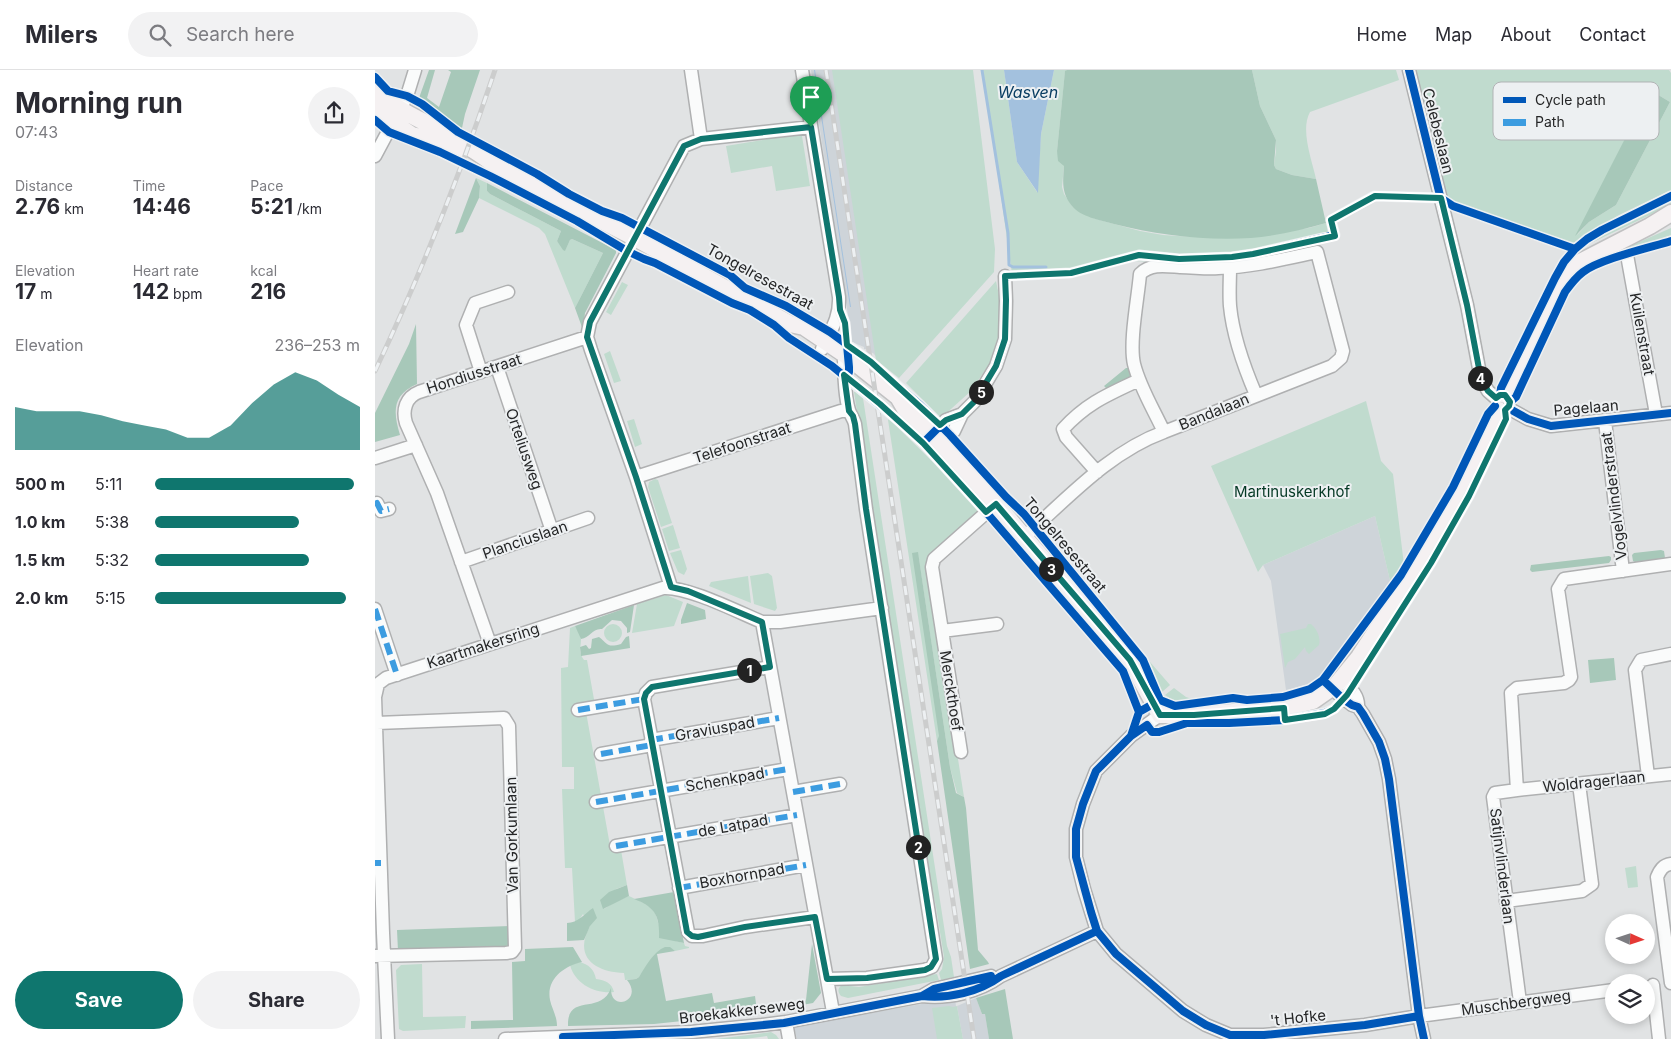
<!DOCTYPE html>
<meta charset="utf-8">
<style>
:root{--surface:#fff;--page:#f2f2f3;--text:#2b2b33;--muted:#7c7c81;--line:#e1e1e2;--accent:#0f766e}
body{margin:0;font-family:Inter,sans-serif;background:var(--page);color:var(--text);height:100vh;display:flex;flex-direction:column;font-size:19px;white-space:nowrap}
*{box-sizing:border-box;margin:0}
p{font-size:16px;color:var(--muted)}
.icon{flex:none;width:28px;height:28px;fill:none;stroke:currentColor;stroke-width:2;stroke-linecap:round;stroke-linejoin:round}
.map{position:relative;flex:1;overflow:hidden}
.details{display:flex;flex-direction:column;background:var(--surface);width:375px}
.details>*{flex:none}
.needle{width:32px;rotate:93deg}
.tools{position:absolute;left:1230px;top:844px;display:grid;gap:10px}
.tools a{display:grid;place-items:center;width:50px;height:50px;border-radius:50%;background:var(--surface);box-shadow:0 2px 8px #0003;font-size:25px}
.pin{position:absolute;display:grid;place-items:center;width:42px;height:42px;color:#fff;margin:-51px -21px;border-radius:50% 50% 50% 0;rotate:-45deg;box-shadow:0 0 5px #0007}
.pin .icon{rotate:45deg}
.km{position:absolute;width:25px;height:25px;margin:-12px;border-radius:50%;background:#222;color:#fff;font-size:14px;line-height:25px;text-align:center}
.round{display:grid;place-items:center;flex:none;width:52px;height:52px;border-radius:26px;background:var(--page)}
.overview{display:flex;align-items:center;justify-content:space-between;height:85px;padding:0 15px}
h1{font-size:28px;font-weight:700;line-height:38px}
.figures{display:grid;grid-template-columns:repeat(3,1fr);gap:8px;height:85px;padding:5px 15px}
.figures div{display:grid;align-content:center}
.figures b{font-size:21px;font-weight:700}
.figures small{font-size:14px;font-weight:400}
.figures p{font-size:14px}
.chart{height:140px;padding:10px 15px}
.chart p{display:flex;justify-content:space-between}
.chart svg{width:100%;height:90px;margin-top:5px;fill:var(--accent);opacity:.7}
.button{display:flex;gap:10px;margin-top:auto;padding:10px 15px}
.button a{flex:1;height:58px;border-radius:30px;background:var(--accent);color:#fff;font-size:20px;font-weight:700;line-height:58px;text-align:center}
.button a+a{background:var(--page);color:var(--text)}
ul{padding:0 15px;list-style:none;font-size:16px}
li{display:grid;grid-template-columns:80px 60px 1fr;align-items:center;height:38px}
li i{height:12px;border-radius:6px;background:var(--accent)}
header{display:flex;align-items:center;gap:30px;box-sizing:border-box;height:70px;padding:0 25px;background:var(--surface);border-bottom:1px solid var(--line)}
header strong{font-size:24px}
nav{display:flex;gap:28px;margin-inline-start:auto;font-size:18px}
.search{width:350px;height:45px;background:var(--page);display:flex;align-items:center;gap:12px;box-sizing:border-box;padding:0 18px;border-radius:28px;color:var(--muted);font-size:19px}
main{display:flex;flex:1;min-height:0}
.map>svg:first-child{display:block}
</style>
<header>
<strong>Milers</strong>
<div class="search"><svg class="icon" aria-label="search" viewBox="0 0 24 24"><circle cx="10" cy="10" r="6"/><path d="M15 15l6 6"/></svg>Search here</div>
<nav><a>Home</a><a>Map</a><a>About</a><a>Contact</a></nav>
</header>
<main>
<section class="details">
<div class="overview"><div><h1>Morning run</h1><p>07:43</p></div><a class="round"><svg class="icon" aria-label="share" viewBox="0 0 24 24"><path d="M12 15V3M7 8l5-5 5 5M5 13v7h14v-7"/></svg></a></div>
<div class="figures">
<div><p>Distance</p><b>2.76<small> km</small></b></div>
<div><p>Time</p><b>14:46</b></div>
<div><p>Pace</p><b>5:21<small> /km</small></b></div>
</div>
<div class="figures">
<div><p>Elevation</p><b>17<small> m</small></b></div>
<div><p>Heart rate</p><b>142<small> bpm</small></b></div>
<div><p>kcal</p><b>216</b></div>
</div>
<div class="chart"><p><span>Elevation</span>236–253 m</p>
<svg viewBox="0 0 160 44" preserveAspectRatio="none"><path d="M0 44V23L10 25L20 25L30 25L40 27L50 30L60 32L70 34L80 38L90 38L100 32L110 21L120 12L130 6L140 10L150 17L160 23V44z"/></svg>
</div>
<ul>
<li><b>500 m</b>5:11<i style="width:97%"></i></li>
<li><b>1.0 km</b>5:38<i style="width:70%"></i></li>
<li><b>1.5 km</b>5:32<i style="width:75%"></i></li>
<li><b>2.0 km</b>5:15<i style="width:93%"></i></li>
</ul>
<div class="button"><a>Save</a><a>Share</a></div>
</section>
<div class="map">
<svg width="1296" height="969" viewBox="0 0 1296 969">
<rect width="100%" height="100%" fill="#e1e3e4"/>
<!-- built -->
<path fill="#ced4d9" d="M436,0H465L509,295L498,283L493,282L492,279H489V277L477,272Z
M1000,446L1016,515L964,584L945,607L934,614L911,620L896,511L888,495Z
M580,928L585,969H422L419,957Z
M601,928L607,944L610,943L614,969H588L582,936Z"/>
<!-- green -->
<path fill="#c0dbce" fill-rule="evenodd" d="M457,0H598L620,179L619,202L524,308L501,290Z
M608,0H629L642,92L662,122L666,64L679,0H692L690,2L682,81L689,96L687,117L689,124L698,137L709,144L721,149L765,161L788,165L818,167L856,168L934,158L951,153L953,163L936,169L939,180L873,192L817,193L755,191L745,187L731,189L687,202L637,204Z
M877,0H1021L1024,10L935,42C925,60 937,90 941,109L917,105L901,99L899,95L901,81V70L885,36Z
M1040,0H1294L1296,3V120L1244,145L1198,173H1189L1075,131L1073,130ZM1275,20L1295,32L1241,135L1214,152L1202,165Z
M423,64L427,66L435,116L401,121L397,96L356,103L351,76Z
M101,108L112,113V121L115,124L186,161L182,171L190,180L195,170L197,169L228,183L200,238L170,164L164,158L104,128L105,116Z
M1296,128V135L1216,173L1266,143Z
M1296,158V165L1228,191V188Z
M621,211L626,235L623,267L615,293L596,321L566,348L531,313Z
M247,212L253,215L236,245L231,242Z
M235,281L246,311L239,313L229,284Z
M481,321L488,328L572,876L576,887L579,907L566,910L564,903L567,899L569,887L561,837L551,791L479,322Z
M991,331L1006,391L1018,404L1029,495L1016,515L1000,446L888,495L883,502L836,396Z
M259,349L267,374L260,377L252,351Z
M514,349L559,393L605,443L552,493L589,727L582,723L575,697L543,483L565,666L562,671L513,350Z
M280,409L283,410L297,453L286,457L273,417L274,412Z
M298,455L305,478L294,481L287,459Z
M306,480L312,499L309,505L303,502L295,483Z
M393,503L397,506L402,538L400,541L379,534L375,506Z
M373,506L376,533L334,516L336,512Z
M291,525L308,532L299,556L257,563L262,534Z
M229 563a9 9 0 1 1 18 0a9 9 0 1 1-18 0Z
M933,554H936C942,559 946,568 944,575L934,584L931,581L930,577L920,589L913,592L910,598L905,564L931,558Z
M200,556C202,560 206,564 206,569C206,577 203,582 209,590H212L220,635L211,642L236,781L246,780L252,815L241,819L229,839L240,832L254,826C262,830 271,833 278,840C282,845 282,850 284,855C289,866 297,871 309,873L310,876L314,877V878L300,881L296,879L279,885L264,907L261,909L250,910L249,903C220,902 198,887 215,856L208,844L204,850L200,852L197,798H190L187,719H199V697H187L186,598L193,597L195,558Z
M769,585L795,615L787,622Z
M799,618L811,627L823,631C810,633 801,633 790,625Z
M1261,796L1263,817L1253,818L1250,798Z
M205,892C214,895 219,899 221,909C230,910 237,913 239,922C220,924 200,914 195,895Z
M47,894L48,947L91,946L90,958L28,961L24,959L21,900L26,895Z
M562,904L564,910L473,928L466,926C462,921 463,918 467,915L484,917Z
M574,936L578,937L582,936L588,969H562L557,938Z
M396,962L401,965L404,969H393L392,966L370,969H341Z"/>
<!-- forest -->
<path fill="#a7c8b9" d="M54,0H60L52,28L64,37L76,2L73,0H105L90,44L87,58L67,46L44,28Z
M692,0H877L885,36L901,70L899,95L901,99L917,105L941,109L951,153C927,160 901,166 876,168C830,171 783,165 739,154C725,150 706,147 697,136C686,123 688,111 689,96L683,91L682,81L690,1Z
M1275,20L1295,32L1241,135L1214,152L1200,166Z
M101,108L105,116L104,128L88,162L80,164Z
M112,113L241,180V183L210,243L208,260L200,238L228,183L197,169L195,170L190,181L188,180L182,171L186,161L115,124L112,121Z
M41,254L42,314C17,325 18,342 25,365L0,372V343L34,274Z
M751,298H755L757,308L733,320L729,316Z
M665,465L691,499L688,501L658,470Z
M1286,480L1289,481L1290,488L1288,489L1260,492L1258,491L1257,485L1259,483Z
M543,482L575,697L581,723L589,727L591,738L603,880L613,892L614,894L595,899L562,671L564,666L537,483Z
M1234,486L1236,487V490L1234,493L1157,502L1155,500L1156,495Z
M312,533L330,540L331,549L306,554V550Z
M259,535L255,562L252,563V558L246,551L237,550L227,559C217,558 215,568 206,569L200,556Z
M254,566L255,578L206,586L205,577L211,575L214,579L216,578L217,569L224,567C233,574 232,578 246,574L251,567Z
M1239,588L1241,610L1215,613L1213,590Z
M252,815L254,826L228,839L225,830L234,822Z
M299,822L309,873L284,868C285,846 280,837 259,829Z
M218,838L222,848L215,856L209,870L192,871V853C203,853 209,844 218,838Z
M135,856V874L133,876L23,881L22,860Z
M437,874L446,923L438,933L427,935L431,930Z
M198,877L207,892C189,896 171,909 175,930C177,939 182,946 182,956L96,959V951L138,950L137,892L150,891V879Z
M290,877H295L300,881L282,884L291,931L337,923L339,933L380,926L382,941L345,947L279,954L193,956C192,922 226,946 236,918C235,943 269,931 252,910L261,909L264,907C270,897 279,881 290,877Z
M630,919L638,969H614L610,944H607L601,928Z"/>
<!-- water -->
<path fill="#a3c1de" d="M439,0H440L476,237H475Z
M629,0H679L666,64L663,123L642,92Z"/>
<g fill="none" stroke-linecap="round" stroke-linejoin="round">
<!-- stream -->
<path stroke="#a3c1de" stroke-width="3" d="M607,0L633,163L634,195L638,197H671"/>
<!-- minor casing -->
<g stroke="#afb0b1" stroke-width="15">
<path id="minor" d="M316,0L326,69
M427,0L464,227C465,248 456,260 447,279
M1034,0L1092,235L1106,309L1113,321L1121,328
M0,86L32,26L40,0
M942,182L968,281L966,288L957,296L789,362C779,340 765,318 759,294C754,272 763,228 765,204C776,193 791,196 805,197C818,197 831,199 843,198C877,197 909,189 942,182Z
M1252,185L1281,344
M855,197C855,210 854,224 855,236C858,267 869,297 881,325
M122,297L177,461
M106,302L91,255L100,233L133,222
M1133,338L1153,349L1176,356L1296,343
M1230,351L1248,501
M556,364L571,350L587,344L600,331L621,296L630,269L631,231L630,206
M567,375L579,361L587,344
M0,388L41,375
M722,402L691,367L688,359C712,333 732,325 764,310
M261,407L466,341H474
M0,434L2,433L6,441L14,439
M649,467C692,429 734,382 789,362
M86,492L213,448
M296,517L261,407L216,280L212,267L215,252L309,76L326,69L436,57
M0,539L22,605
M387,552H405L507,538
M567,561L622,554
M115,574L62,423L31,353C27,340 31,327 44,322L212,267
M395,597L277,617L271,623L269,629L313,862L317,866H328L370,857L440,847
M967,610C974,617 984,625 983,637
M957,619L977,635L983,637L988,644L1004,672L1010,689L1014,709L1044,946L1049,969
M203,640L269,629
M785,645L756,666L721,701L708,734L701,759V787L709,819L722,861L741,884L808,941L831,955L855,965H889L990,955L1044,946L1239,920
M276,670L404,648
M586,682L557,497L559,489L621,434
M226,684L277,675
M1273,706L1260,600L1266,590L1296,584
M1142,720L1296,704
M418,722L465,714
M221,732L413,699
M241,776L422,745
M304,818L431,795
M1131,831L1207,821L1217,814L1204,714
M0,886L131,883L137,882L140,878L134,656L129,648L2,653
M452,909L492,908L549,900L557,897L561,889L491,439L480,354C479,349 475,344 474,340C469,324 469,300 469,284
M1296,913L1282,807C1285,800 1288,795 1296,794
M1278,915L1284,969
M547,926L559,919L616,906
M1145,932L1118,727L1120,723L1142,720L1136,623L1142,618L1189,613L1194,610L1196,607L1183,519L1189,509L1296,494
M411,952L414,969
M13,969L8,863L0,627L3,614L11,608L288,518C312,516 363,542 387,552L458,942
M130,969L316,962L387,955L411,952L547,926C574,929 604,922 626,906L722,861"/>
</g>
<!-- major casing -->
<g stroke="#c1c1c2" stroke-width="19">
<path id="major" d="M0,19C14,34 31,43 49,52C74,66 100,79 122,97L260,168L415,254L429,257L469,284L523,327L530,339L567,375L621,434L755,590L785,645H819L909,638L938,631L961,615L984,587L1039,503L1124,340
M0,35L9,46L37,65L57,70L82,81
M1130,325L1184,213L1193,202L1205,192L1275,156L1296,143"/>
</g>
<!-- minor -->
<use href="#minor" stroke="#fafbfb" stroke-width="12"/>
<!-- major -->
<use href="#major" stroke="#f5f1f2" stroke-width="16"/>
<!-- rail casing -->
<g stroke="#cccdcd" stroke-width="5">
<path id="rail" d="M451,0L599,969
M0,301C46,204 86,102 120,0"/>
</g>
<!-- rail -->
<use href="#rail" stroke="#edf0f2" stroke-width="3" stroke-dasharray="9" stroke-linecap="butt"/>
<!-- quiet -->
<path stroke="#3c9ce0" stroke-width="6" stroke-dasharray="12 6" stroke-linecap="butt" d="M0,434L2,433L6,441L14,439
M0,539L22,605
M203,640L269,629
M276,670L404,648
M226,684L277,675
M418,722L465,714
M221,732L413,699
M241,776L422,745
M0,793H6
M304,818L431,795"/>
<!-- cycleway casing -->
<g stroke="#edf0f2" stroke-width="11">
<path id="cycleway" d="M1034,0L1092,235L1106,309L1113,321L1121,328
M0,7L13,21L32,26L47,34L83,62L162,104L194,124L227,141L247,148L355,205L370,218L411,236L455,262L492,289L545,335L575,365L631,427L649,444L768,590L785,630
M0,50L14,62L65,82L115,106L202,151L252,181L269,189L280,193L357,233L375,240L399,255L414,268L457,296L523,350L548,373L611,442L748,601L764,642
M465,240L470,253L474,297V302L473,305H469
M1125,325L1126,318L1180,208L1189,192L1200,179L1212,169L1227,160L1296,126
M1135,332L1141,327L1190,222C1195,215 1200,208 1208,202C1225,189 1273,178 1296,171
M1133,338L1153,349L1176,356L1296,343
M548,373L571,350L587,344L600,331L621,296L630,269L631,231L630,206L696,203L764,185L804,189L857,187L878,184L960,165L956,150L999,126L1066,128L1078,136L1200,179
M948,610L968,629L977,635L983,637L988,644L1004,672L1010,689L1014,709L1044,946L1049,969
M756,666L764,642L785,630L800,636L858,628L872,630L908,627L935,619L948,610L1026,505L1078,417L1113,344L1120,336
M547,926L559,919L616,906
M1044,946L990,955L889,965H855L831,955L808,941L741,884L722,861L716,842L701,787V759L708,734L721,701L756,666L772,655L777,662H784L812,653H854L910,650L950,643L959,639L976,619L1056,493L1094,426L1131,349L1130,340
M188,967L316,962L409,953L547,926C574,929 604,922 626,906L722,861"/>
</g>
<!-- cycleway -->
<use href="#cycleway" stroke="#0057b8" stroke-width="8"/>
</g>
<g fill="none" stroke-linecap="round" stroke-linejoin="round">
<!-- route casing -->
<g stroke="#fff" stroke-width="10">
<path id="route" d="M436,57L464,227L465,240L470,253L472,275L496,292L565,355L571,350L587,344L600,331L621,296L630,269L631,230L630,206L696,203L764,185L804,189L857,187L878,184L960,166L956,150L1000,126L1066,128L1092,235L1106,309L1113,321L1121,328L1125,325H1130L1135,332L1134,336L1130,340L1131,349L1094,426L1056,493L972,625L959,639L950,644L910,650L909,638L819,645H785L755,590L621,434L611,442L548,373L505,334L469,305L474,341L478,346L480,354L491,439L561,889L556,897L550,900L492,908L452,909L440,847L370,857L323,867L317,866L312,862L269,629L271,623L277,617L395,597L387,552L313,521L296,517L261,407L212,267L215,252L309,76L326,69Z"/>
</g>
<!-- route -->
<use href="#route" stroke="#0f766e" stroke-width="6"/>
</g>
<g text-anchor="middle" stroke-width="4" stroke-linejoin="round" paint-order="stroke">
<!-- street labels -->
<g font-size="15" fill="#252627" stroke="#edf0f2">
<text transform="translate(1063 61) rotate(76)" y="5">Celebeslaan</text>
<text transform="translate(385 207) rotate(29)" y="5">Tongelresestraat</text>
<text transform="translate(1267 264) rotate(80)" y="5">Kuilenstraat</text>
<text transform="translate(99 304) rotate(-18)" y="5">Hondiusstraat</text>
<text transform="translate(1211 338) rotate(-5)" y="5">Pagelaan</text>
<text transform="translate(839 342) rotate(-22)" y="5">Bandalaan</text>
<text transform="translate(367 373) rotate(-18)" y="5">Telefoonstraat</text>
<text transform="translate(149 379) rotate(71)" y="5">Orteliusweg</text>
<text transform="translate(1239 426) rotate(-97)" y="5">Vogelvlinderstraat</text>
<text transform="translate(150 470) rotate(-19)" y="5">Planciuslaan</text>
<text transform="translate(690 475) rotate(50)" y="5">Tongelresestraat</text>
<text transform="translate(108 576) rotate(-18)" y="5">Kaartmakersring</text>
<text transform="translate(576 621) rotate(81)" y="5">Merckthoef</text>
<text transform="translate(340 659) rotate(-10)" y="5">Graviuspad</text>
<text transform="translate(350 710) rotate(-10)" y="5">Schenkpad</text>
<text transform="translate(1219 712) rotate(-6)" y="5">Woldragerlaan</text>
<text transform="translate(358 756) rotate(-10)" y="5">de Latpad</text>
<text transform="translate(137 765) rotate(-91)" y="5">Van Gorkumlaan</text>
<text transform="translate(1127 796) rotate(83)" y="5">Satijnvlinderlaan</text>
<text transform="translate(367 806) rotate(-10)" y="5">Boxhornpad</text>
<text transform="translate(1141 933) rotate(-8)" y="5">Muschbergweg</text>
<text transform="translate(367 941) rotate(-7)" y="5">Broekakkerseweg</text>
<text transform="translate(923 948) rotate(-6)" y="5">'t Hofke</text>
</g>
<!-- park labels -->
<g font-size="15" fill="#043824" stroke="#edf0f2">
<text x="917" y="427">Martinuskerkhof</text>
</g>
<!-- water labels -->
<g font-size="16" font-style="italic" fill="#093d62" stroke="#edf0f2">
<text x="653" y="28">Wasven</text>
</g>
</g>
<!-- legend -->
<rect x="1118" y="12" width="166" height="58" rx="8" fill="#edf0f2" stroke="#b1b3b5" stroke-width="1"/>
<rect x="1128" y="27" width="23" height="6" fill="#0057b8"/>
<rect x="1128" y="49" width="23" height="7" fill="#3c9ce0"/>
<g font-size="14" fill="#252627">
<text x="1160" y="35">Cycle path</text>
<text x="1160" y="57">Path</text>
</g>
</svg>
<div class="tools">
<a><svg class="needle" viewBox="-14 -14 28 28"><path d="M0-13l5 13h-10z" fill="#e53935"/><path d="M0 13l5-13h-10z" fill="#7c7c81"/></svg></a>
<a><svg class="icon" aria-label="layers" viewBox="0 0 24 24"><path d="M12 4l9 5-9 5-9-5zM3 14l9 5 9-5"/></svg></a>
</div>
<div class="pin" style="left:436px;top:57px;background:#1e9e55"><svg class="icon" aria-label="arrive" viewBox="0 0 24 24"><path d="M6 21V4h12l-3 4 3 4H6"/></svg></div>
<b class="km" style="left:374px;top:600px">1</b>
<b class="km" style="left:543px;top:777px">2</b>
<b class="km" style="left:676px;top:499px">3</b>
<b class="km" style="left:1105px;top:308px">4</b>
<b class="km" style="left:606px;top:322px">5</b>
</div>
</main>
